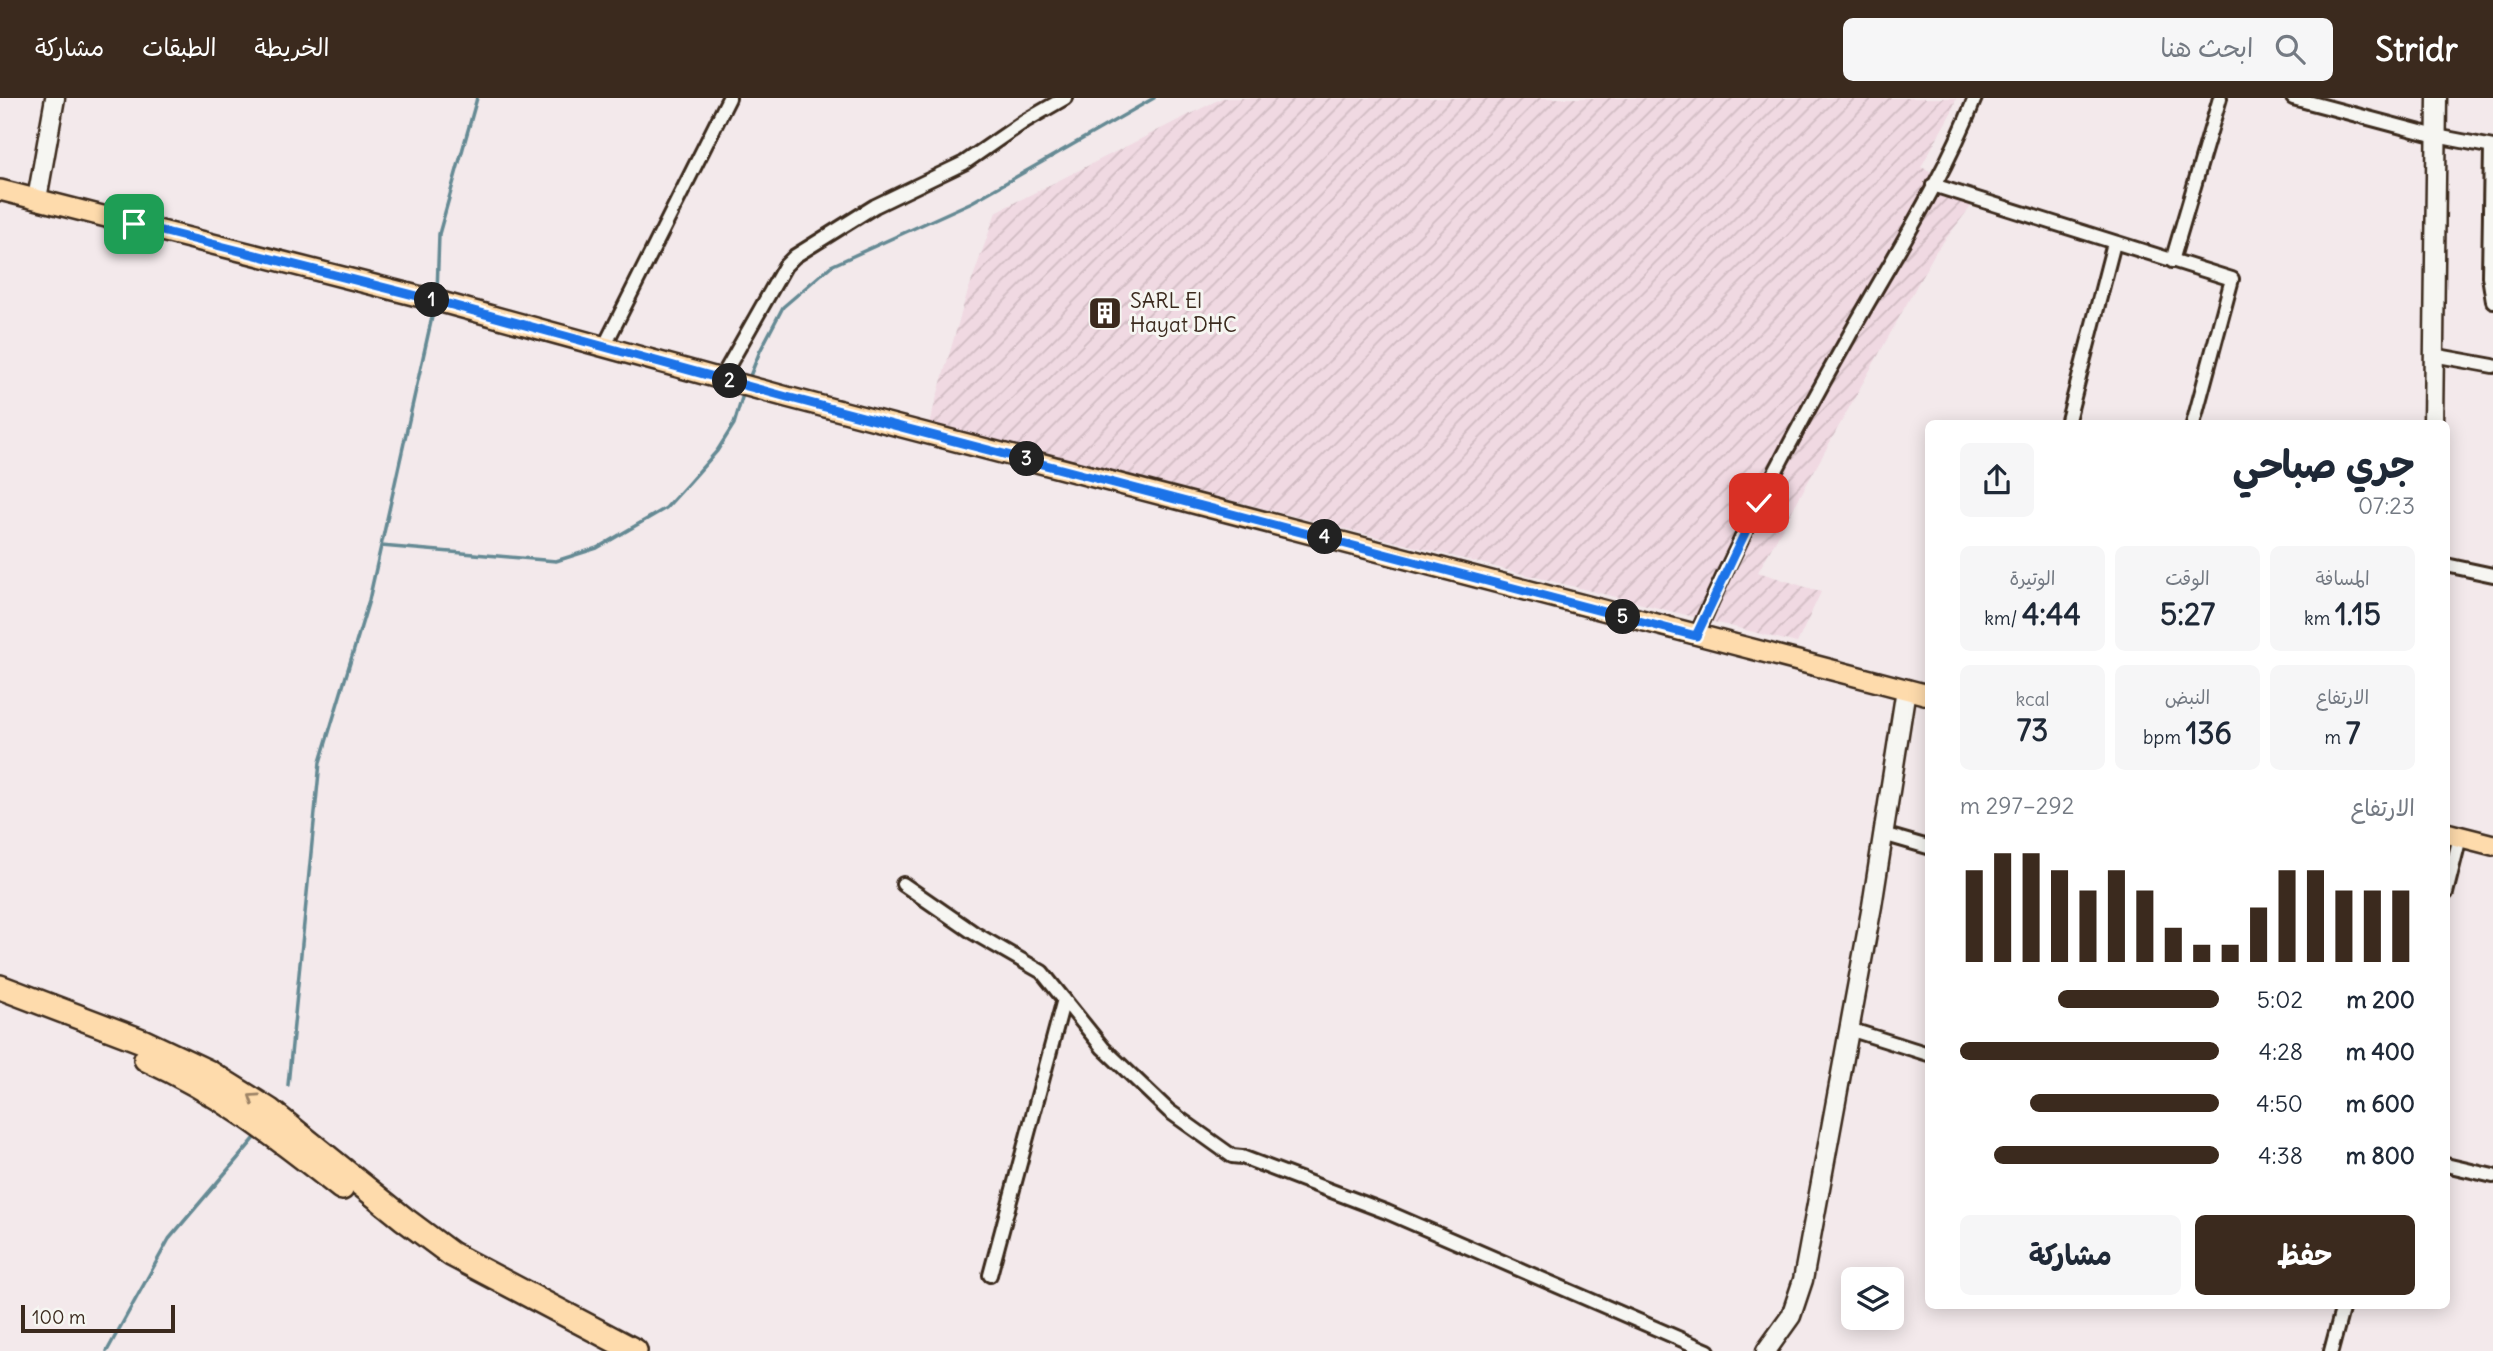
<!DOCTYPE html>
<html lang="ar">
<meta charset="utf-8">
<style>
:root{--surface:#fff;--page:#f6f6f7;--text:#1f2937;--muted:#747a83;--accent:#3b2a1e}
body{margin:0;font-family:Delius,"Playpen Sans Arabic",sans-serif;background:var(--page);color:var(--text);direction:rtl;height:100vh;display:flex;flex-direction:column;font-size:26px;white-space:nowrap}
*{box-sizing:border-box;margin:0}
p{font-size:23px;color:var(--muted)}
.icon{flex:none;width:38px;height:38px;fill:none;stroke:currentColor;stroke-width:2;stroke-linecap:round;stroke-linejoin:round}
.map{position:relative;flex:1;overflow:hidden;direction:ltr}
.side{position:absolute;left:1925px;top:322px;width:525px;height:889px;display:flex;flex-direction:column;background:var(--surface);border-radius:10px;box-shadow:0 4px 18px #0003;direction:rtl}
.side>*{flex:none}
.tools{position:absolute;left:1841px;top:1169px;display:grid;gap:14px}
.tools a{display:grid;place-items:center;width:63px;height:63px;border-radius:10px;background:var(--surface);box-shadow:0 4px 18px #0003;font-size:35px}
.scale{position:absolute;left:21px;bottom:18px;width:154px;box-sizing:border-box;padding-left:7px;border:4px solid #3b2a1e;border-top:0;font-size:19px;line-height:24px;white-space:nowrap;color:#3b2a1e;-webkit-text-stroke:5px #f6f6f2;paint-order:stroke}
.pin{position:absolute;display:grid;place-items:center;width:60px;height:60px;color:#fff;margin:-30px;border-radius:14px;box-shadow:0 4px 10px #0006}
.km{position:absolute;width:35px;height:35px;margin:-18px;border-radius:50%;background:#222;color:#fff;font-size:19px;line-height:35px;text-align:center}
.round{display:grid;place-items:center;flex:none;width:74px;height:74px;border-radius:10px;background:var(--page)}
.summary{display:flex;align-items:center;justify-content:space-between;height:119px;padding:0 35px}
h1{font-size:38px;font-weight:700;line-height:52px}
.metrics{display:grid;grid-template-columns:repeat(3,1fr);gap:10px;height:119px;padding:7px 35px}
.metrics div{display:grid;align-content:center;border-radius:10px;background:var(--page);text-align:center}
.metrics b{font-size:30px;font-weight:700}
.metrics small{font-size:19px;font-weight:400}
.metrics p{font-size:19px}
.chart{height:196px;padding:14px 35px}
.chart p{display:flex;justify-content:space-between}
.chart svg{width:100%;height:126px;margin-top:7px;stroke:var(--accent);stroke-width:6}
.button{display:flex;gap:14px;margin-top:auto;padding:14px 35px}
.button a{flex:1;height:80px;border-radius:10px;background:var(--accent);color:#fff;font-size:28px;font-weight:700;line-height:80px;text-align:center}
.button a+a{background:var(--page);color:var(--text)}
ul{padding:0 35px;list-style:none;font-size:23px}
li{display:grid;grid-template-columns:112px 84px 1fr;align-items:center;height:52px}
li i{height:18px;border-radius:9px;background:var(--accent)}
header{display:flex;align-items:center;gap:42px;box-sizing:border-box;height:98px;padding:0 35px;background:var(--accent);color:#fff}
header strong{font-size:33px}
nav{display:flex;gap:38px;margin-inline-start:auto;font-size:24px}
.search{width:490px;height:63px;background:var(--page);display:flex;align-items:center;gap:18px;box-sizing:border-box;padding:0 24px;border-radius:10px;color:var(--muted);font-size:26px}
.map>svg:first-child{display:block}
</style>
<header>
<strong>Stridr</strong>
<div class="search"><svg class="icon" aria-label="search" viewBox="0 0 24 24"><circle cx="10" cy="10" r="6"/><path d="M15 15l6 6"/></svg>ابحث هنا</div>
<nav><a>الخريطة</a><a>الطبقات</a><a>مشاركة</a></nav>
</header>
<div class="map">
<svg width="2493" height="1253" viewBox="0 0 2493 1253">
<defs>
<pattern id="industrial-furrows" width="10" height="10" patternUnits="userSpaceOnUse" patternTransform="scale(1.75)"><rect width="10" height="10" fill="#f0d9e2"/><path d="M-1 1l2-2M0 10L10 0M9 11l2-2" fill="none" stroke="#cfbac1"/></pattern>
</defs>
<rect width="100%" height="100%" fill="#f3e9eb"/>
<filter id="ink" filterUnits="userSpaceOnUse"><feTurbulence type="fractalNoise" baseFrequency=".0143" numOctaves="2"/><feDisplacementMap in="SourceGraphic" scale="14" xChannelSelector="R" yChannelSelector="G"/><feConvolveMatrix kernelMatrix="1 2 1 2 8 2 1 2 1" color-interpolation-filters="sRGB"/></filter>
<g filter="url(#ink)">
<!-- industrial -->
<path fill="url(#industrial-furrows)" d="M1222,0H1956L1952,13L1921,69L1980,97L1936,153L1758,474L1821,494L1797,545L929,326L965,202L996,114Z"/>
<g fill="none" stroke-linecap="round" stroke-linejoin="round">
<!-- stream -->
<path stroke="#658a94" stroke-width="3.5" d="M437,195L439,136L477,0
M748,283L760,253L783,209L831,168L972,104L1154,0
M381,448L556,463L597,450L666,410L687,387L717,353L734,326L744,293
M288,987L320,664L369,502L434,210
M107,1253L169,1141L255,1040"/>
<!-- street casing -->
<g stroke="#3b2a1e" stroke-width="18">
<path id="street" d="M2293,0L2436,38L2493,49
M2491,49L2489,178L2493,203
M1933,87L2232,181L2193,326
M2172,163L2220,0
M604,249L729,0
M2433,257L2493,268
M721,281L785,168L795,158L875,108L964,65L1025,23L1065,0
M2067,326L2114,145
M2446,467L2493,477
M1696,538C1741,436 1793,337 1848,240C1892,161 1942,84 1975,0
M1883,736L1928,749
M903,786L974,835L1042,874L1103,950L1169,1013L1232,1058L1242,1059L1387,1114L1708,1253
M2446,795L2460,739
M1849,931L1928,956
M2446,1067L2493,1078
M990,1177L1064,901
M2331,1253L2343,1208"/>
</g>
<!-- secondary casing -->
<g stroke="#3b2a1e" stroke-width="23">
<path id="secondary" d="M37,101L55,0
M2433,326L2437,0
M1766,1253L1791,1218L1803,1182L1872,808L1906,591"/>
</g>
<!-- primary casing -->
<g stroke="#3b2a1e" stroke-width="24">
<path id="primary" d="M0,92L441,204L787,299L1928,597
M2446,735L2493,747"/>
</g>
<!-- highway casing -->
<g stroke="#3b2a1e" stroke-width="28">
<path id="highway" d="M0,889L142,943L210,975L269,1012L404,1121L451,1156L635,1253
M146,961C223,996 277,1039 342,1090"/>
</g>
<!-- street -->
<use href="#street" stroke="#f6f6f2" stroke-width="12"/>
<!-- secondary -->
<use href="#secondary" stroke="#f6f6f2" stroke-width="18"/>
<!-- primary -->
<use href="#primary" stroke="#fedbac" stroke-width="19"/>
<!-- highway -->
<use href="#highway" stroke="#fedbac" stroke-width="23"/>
</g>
<!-- one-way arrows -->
<defs><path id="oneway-chevron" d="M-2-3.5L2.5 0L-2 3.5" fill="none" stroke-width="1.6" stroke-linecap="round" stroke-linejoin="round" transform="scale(1.75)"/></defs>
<use stroke="#9c8265" href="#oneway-chevron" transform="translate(253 1000) rotate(-146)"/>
</g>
<g fill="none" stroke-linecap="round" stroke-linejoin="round" filter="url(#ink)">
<!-- route casing -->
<g stroke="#fff" stroke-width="14">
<path id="route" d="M134,126L441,204L787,299L1696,538L1759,405"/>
</g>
<!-- route -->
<use href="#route" stroke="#1a73e8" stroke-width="9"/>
</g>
<!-- icons -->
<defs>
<g id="building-square" transform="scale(1.75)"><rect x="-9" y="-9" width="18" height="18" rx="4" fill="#3b2a1e" stroke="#f6f6f2"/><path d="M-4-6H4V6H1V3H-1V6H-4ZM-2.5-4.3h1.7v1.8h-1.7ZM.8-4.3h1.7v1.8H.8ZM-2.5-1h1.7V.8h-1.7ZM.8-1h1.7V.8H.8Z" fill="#fff"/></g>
</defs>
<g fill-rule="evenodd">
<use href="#building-square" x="1105" y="215"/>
</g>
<g text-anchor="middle" stroke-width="6" stroke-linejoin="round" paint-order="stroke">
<!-- poi labels -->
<g font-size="21" fill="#3b2a1e" stroke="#f6f6f2" text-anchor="start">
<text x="1130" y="210">SARL El<tspan x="1130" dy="24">Hayat DHC</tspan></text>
</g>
</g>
</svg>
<div class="tools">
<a><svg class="icon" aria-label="layers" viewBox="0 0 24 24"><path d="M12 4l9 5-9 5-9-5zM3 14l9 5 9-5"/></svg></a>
</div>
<div class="scale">100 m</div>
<div class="pin" style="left:134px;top:126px;background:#1e9e55"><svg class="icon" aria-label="arrive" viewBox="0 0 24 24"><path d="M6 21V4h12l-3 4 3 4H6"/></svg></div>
<div class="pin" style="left:1759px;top:405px;background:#d93025"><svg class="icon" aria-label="check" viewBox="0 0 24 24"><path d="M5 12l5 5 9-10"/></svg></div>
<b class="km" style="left:432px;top:202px">1</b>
<b class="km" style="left:730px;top:283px">2</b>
<b class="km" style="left:1027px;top:361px">3</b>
<b class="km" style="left:1325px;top:439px">4</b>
<b class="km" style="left:1623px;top:519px">5</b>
<section class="side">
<div class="summary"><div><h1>جري صباحي</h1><p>07:23</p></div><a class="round"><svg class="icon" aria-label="share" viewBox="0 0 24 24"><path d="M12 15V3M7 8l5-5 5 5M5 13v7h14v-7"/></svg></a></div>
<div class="metrics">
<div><p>المسافة</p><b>1.15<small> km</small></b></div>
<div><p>الوقت</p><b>5:27</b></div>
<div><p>الوتيرة</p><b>4:44<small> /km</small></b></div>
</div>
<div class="metrics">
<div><p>الارتفاع</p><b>7<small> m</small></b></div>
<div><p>النبض</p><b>136<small> bpm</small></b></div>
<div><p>kcal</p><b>73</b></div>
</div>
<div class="chart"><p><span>الارتفاع</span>292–297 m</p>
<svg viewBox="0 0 160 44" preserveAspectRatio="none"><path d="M5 44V12M15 44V6M25 44V6M35 44V12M45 44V19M55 44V12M65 44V19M75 44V32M85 44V38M95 44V38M105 44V25M115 44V12M125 44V12M135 44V19M145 44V19M155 44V19"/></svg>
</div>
<ul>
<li><b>200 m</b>5:02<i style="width:62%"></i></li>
<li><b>400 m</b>4:28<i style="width:100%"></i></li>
<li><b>600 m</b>4:50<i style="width:73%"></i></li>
<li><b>800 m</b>4:38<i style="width:87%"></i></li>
</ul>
<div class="button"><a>حفظ</a><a>مشاركة</a></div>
</section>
</div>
